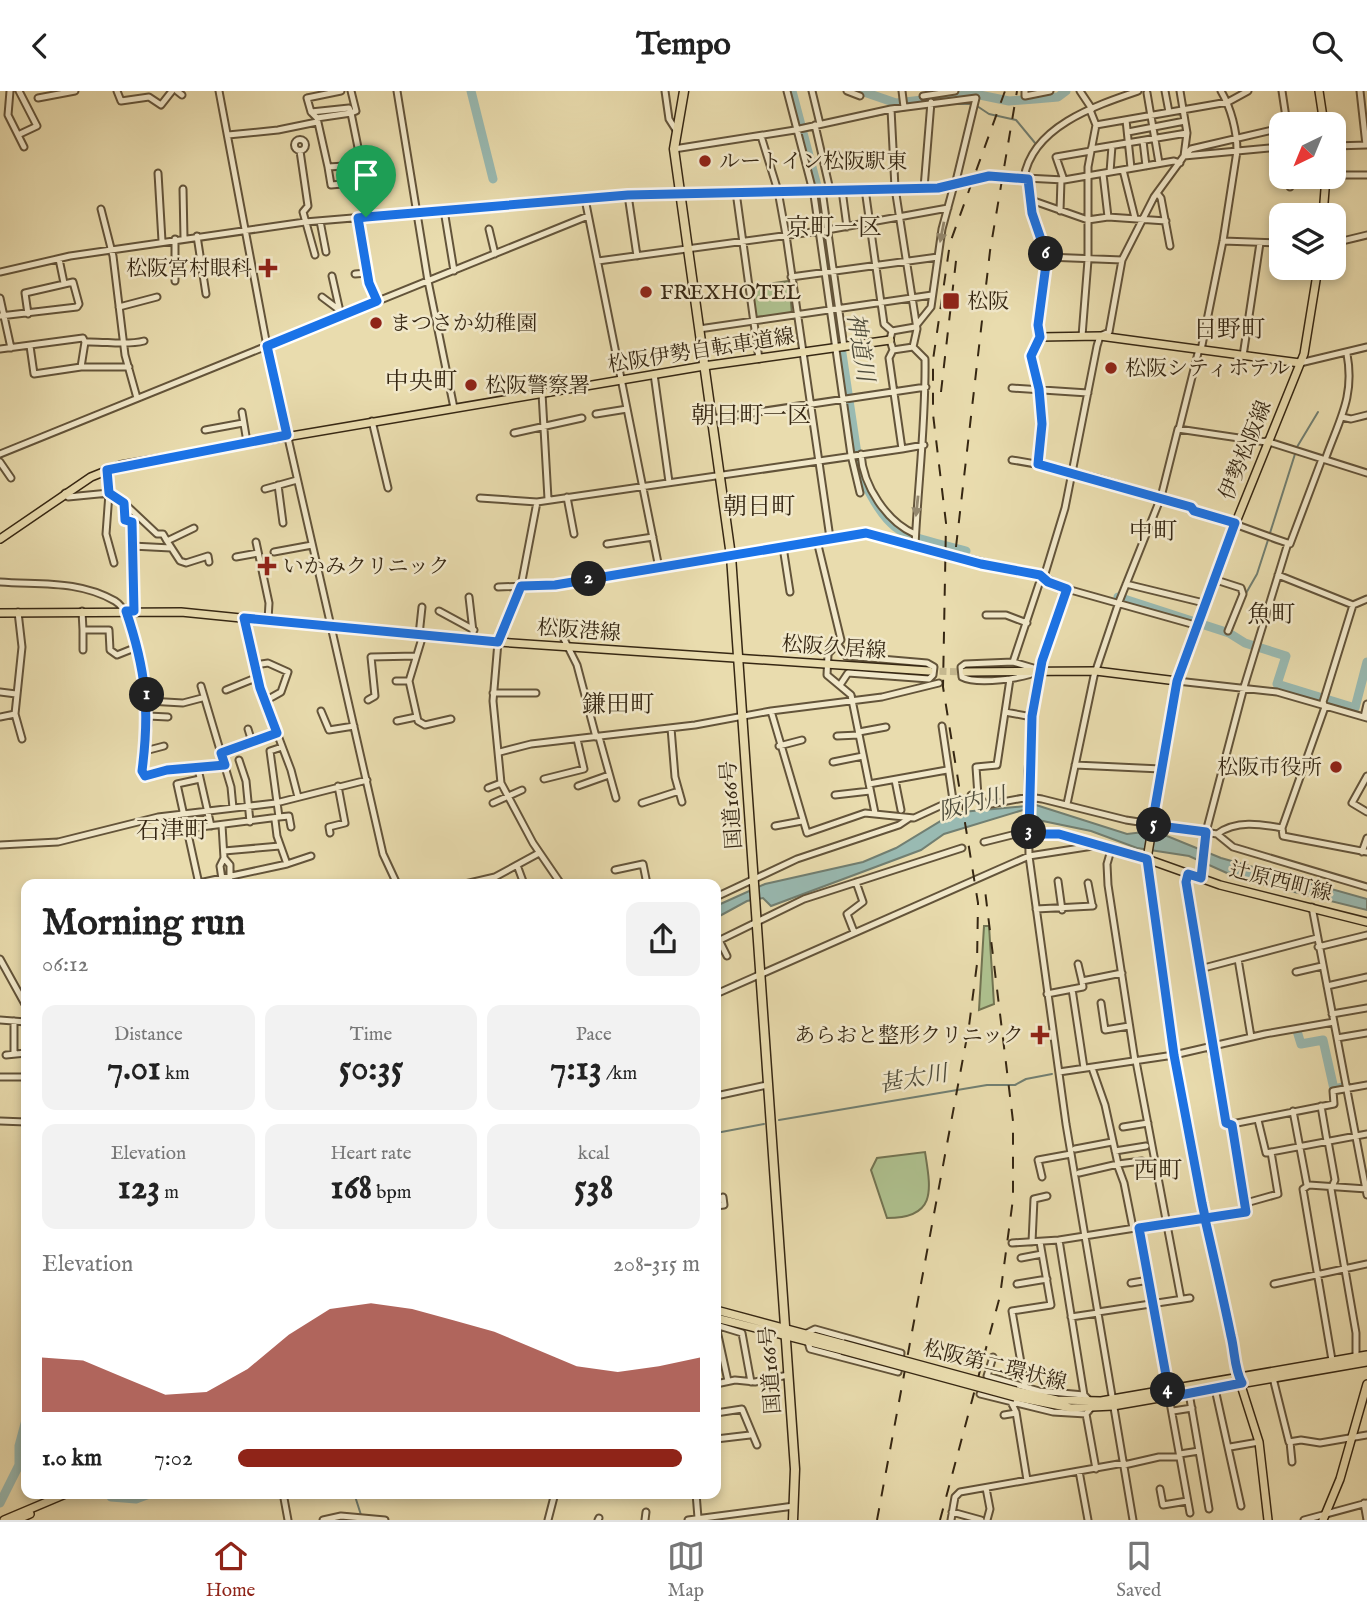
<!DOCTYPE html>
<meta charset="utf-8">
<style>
:root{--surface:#fff;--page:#f2f2f2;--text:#222;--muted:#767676;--line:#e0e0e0;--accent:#8f2418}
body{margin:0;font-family:"IM FELL English","Noto Serif JP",serif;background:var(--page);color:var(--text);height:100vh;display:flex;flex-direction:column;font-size:26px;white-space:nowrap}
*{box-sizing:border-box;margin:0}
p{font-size:23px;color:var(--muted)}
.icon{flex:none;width:38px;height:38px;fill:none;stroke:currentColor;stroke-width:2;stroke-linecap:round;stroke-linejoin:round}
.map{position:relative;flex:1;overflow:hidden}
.panel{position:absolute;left:21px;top:788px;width:700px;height:620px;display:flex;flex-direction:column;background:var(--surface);border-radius:14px;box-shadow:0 4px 10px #0003}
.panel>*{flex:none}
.needle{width:46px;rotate:223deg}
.controls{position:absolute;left:1269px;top:21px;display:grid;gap:14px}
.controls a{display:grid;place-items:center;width:77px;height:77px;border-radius:14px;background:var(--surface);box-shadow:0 4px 10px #0003;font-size:35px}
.pin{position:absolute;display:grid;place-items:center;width:60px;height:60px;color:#fff;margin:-72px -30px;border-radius:50% 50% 50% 0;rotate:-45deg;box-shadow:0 0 7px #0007}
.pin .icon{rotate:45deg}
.km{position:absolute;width:35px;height:35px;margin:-18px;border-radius:50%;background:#222;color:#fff;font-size:19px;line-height:35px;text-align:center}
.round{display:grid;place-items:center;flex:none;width:74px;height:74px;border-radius:14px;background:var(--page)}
.headline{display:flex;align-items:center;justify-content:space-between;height:119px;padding:0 21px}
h1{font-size:38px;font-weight:700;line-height:52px}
.figures{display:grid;grid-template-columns:repeat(3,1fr);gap:10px;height:119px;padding:7px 21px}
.figures div{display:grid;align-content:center;border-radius:14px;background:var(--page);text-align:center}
.figures b{font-size:35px;font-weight:700}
.figures small{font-size:19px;font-weight:400}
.figures p{font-size:19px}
.chart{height:196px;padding:14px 21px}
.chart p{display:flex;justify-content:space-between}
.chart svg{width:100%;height:126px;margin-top:7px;fill:var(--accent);opacity:.7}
ul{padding:0 21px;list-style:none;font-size:23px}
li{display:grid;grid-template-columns:112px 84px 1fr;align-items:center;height:52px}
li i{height:18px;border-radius:9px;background:var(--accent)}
header{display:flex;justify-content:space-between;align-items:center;height:91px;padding:0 21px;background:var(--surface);font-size:32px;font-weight:700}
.tabs{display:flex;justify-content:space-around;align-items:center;height:98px;border-top:2px solid var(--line);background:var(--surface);font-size:19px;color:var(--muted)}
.tabs a{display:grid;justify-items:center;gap:4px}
.tabs .active{color:var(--accent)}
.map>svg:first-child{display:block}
</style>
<header><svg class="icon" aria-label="back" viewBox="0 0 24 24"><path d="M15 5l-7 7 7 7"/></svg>Tempo<svg class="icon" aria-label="search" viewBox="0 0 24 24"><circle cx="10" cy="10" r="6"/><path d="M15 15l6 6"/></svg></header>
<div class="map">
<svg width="1367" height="1429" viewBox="0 0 1367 1429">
<rect width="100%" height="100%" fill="#e9dcae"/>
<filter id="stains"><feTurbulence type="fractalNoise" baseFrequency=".00286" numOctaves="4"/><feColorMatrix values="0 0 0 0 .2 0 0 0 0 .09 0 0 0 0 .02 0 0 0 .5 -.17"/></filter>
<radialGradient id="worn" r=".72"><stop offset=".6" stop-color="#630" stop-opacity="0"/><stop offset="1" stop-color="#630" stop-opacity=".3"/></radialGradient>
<!-- green -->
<path fill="#afc290" stroke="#727452" stroke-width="2" d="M789,190L792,223L755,226L752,195Z
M984,835H989L994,913L979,919Z
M925,1061C931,1099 937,1127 887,1127L871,1079L877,1067Z"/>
<!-- water -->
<path fill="#99bab2" stroke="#717f72" stroke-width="2" d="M1036,714L1127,743L1144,741L1167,745L1221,767L1367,808V819L1238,787L1189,765L1137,757L1091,740L1038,729L1023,719L944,743L921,759L771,815L763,807L747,810L716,827V815L765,793L863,771L896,757L944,728L962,721Z"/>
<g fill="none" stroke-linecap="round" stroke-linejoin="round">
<!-- stream -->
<path stroke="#717f72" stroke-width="2" d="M950,13H972
M977,15L989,23L1016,29L1040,58
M895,21L917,17
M819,36L889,22
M801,41L814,38
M1297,356L1318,321
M1270,442L1295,363
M1245,504L1257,483L1268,449
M779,1029L987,994H1015L1026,988L1052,983
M716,1042L764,1033
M354,1402L361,1424"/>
<!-- river -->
<path stroke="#99bab2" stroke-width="9" d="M471,0L493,88
M792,0L817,95L860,383C892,448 899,442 966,460
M861,0L896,12L975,3L1009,10L1035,8L1058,6L1066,0
M1118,506L1229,542L1245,552L1286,565L1277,593L1355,617L1367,571
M1297,940L1301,953L1323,949L1334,998L1342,996
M111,1406L136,1408L152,1402
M0,1412L19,1374V1355L26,1329"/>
<!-- minor-tunnel -->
<path stroke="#c5b88f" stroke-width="5" stroke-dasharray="5 2.5" stroke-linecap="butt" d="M953,709L971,704"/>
<!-- major-tunnel -->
<path stroke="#c5b88f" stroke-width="7" stroke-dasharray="7 3.5" stroke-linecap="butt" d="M929,580L966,581"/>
<!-- minor casing -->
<g stroke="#63543a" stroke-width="9">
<path id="minor" d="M10,0L8,24L24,56
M19,0L37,35L20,43
M117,0L121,10L149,6L161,14L172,0
M177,0L182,4
M219,0L267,255L383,763L397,793
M351,0L356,20L351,22L365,91L366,126
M397,0L428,190L454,317
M665,0L669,28L676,39
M787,0L814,104L851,364L860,402
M812,0L820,33
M847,0L860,5
M902,0L904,16
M1025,0V5L1050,0
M1080,0L1092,18
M1165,0L1169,21
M1282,0L1287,33
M1360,0L1366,54
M1147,2L1159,72
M923,5L955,0
M38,7L75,0
M891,18L895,97L917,238L913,256
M311,21L307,7L341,0
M317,27L311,21L349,17L351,22L317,27L328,76
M1126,29L1131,77
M815,34L830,99
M1096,34L1228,11L1248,0
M1128,41L1185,30
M228,44L278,39L317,31
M761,45L778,100L786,144L830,447
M294.5 54a5.5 5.5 0 1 1 11 0a5.5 5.5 0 1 1-11 0Z
M1143,50L1146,75
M1334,55L1367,54
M674,58L795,39L891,18L976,7L955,94
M1091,58L1187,42
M300,60L308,115L303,121L315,164
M1184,65L1191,58L1281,37
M1184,65L1281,56
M360,66L375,63
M362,74L328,76L331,94L365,91
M1123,79L1135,127
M1110,81L1112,55
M158,82L162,150
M1103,83L1108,126
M364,84L381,80
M1334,84H1367
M1024,87C1032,36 1094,15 1138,0
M1028,87L1032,122L1047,166L1038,234L1040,246L1031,265L1039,298L1042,333L1038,373
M1064,89L1056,66L1091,60
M1290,96V86
M924,97L931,11
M183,98L184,147
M865,98L884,233L892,240
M822,99L844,256
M842,99L847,136
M736,101L759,268
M1157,102L1161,107L1170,155
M367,103L386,98
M628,104L637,165
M585,108L659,477
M1031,109L1088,129L1108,126L1166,130
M101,118L113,165L125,264L137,307
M444,119L454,180
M1060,120L1061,89
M358,127L369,192L377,210
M320,130L326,161
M489,138L495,163
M197,145L206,203
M175,148V190
M1223,150L1281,152
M1334,152L1367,144
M1047,166L1122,169
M59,168L64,192
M598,170L827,139L948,117
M0,181L70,165L305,131L628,104L938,97L989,85L1064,89L1174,70L1180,72
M355,183L367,182
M332,185L341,225
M791,186L938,166
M322,206L338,218
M0,207L11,257
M119,216L157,206
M0,225L77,216L79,213L73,191L25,202L28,223
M915,236L931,216L942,138L954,94
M699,238L932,204
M892,240L915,236
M1082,245L1088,169V76L1096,34L1090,19
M30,255L34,283L81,276L85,251
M913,256L925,268C926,331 918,392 915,455
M0,258L83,247L85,251C105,250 125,255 144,250
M893,259L913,256
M1201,259L1223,150L1237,60C1237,40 1231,17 1221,0
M1243,265L1260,152
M1300,272L1367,256
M81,276H129
M654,283L669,391
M1012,297L1088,302
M542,302L548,408
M242,321L247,351
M596,323L627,318
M1342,326L1351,328L1367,324
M711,328L926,296
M372,330L388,397
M1179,338L1199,258
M205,339L243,332
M514,342L582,327
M1266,350L1367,382
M902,358L924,354
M0,363L588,125
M861,363C863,395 887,431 915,443
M1012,369C1109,383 1199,421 1290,453L1322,368
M1325,369C1339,329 1355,306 1347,263
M0,371L11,387
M107,379L109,402L106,443L114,472
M278,394L283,432
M265,398L297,389
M65,402L68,406L109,402L124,412L125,429L132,431L134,520
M567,406L574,443
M480,407L537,411L902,358L889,267L893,259L890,249L892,240
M537,411L521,495L498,551L493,610L501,692L533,752L561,793
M124,412L157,443H163L167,450L194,437
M167,450L180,470L186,472L208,465L209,471
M817,450L841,549L828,563L827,584L851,604L875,722
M256,451L269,512L268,529
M607,453L653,446
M132,455L171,457
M783,456L790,501
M274,461L312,454
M236,466L258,462
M1278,484L1353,514L1367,508
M1213,488L1241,497L1243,503L1228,540
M0,491C39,494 79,489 115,510C135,522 146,587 148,610C150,633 145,657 142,679L145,685L167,679L225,674
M1126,493L1204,512
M498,496L554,494L866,442L1044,486L1039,493L1013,571
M1067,498L1195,534
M469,506L474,549
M1353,514L1323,611L1325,616L1282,737L1283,745L1367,761
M82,520L83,539H109L110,559L117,564L137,556
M439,520L474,539
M18,521L22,556L15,623L22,648
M986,524H1006L1027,532
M244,527L260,597L291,679L298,706
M556,532L577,574L596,646
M83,539V559
M419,544L422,516
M423,544L409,590L418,630L425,634L451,628
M838,554L846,565L927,572L934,576L933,584L929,588L848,582L840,594
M1013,571L1040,579C1025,588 977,594 962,586L961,576L965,573Z
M255,574L268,572L288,581L281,601L265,610
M396,590H409
M1177,590L1277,601L1367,627
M201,595L231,696L233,717
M226,599L258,586
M0,601L16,603
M493,602H536
M368,609L375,605L371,566L416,565
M148,610L183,612L202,607
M321,620L329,639L354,635
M771,620L807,742L865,722L914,727L953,709L942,635
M1005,621L1032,626
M148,625L168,626
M0,626L15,623
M1364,626L1367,613
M397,630L416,626
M671,637L675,686L682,711
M248,638L252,651
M859,641L886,636
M837,645L859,644
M599,646L616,707
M779,655L802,649
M145,660L164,655
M500,661L531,653L695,634L771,620L882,606L939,592
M221,662L277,642
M239,669L246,690L250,731
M833,671L863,665
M1075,674L1161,678
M198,678L211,735
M1367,685L1352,712L1367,721
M544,688L584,678L577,648
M895,689L901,719
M869,693L947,679
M578,695L609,684
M488,697L501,692
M835,704L870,700
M971,704L978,705L986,714L1029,706L1042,708L1126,729L1217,743L1233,756L1367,796
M978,705L976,676L997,674L1010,588
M493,712L522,699
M642,712L679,700
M1067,713L1094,585L1119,511L1161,406L1178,338L1266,351
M279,726L289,725L291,736
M222,734L224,767L230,774V786
M775,735L802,730
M185,738L279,726L270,660L282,656
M330,742L329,736L345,732L338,695
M1217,743C1236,729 1260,733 1282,737
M984,751L1016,743L1043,741L1147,768
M0,754L58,751L158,726L276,712L367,689
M1111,759L1107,773L1108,794L1135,970
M224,760L280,755
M1362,761L1367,747
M287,773L311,765
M517,774L524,793
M615,779L643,773L647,793
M1188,783L1186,791L1212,957
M1201,787L1206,741L1244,596L1288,452
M222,788L220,775L224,767
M1058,790L1062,819
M199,792L287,773L277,745L275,729
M1088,792L1092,813
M199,793L177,693L200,688
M465,793L495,786L539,762
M716,806L797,768L899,734L908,728
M1312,816L1367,1104
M1036,818L1093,815
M854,841L847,823L863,811L856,791
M719,849L727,865
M716,851L804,808L962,757
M1318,856L1367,844
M0,868L26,915
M1238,868L1251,946
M1078,873L1082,890
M1200,878L1317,847
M1296,881L1322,875
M1327,895L1367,886
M1072,898L1084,977
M716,903L1029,765L1093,755
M1047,903L1083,896L1082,890L1122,882
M1101,912L1105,939L1129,935
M1332,923L1367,917
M0,929L26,931
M14,930V963
M1337,947L1367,942
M6,964L26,962
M1136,970L1181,1208
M1092,977L1105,1014L1118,1073L1142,1070
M1059,981L1174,964L1265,943L1334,931
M0,986H26
M716,1005L767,994
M1321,1015L1327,1050
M1293,1020L1307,1094
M1258,1029L1266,1062L1367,1043
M0,1030L26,1031
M1232,1033L1334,1013L1333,1000L1367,994
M1123,1036L1148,1032
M1328,1050L1335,1089L1331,1098L1356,1242V1266
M1075,1058L1112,1051
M1115,1060L1146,1055
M1117,1073L1124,1092L1133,1137
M1079,1082L1118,1073
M1042,1086L1038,1069L1071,1063
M1246,1112L1278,1103L1271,1061
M716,1115L724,1114L723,1106
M1205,1128L1246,1121L1232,1033L1226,1032L1211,957
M1139,1137L1153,1212
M1059,1149L1084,1304L1091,1311
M1032,1151L1034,1108L1047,1105
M1012,1152L1059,1149L1205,1126
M1021,1167L1042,1163
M1131,1192L1149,1189
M1017,1193L1047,1188
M1274,1193L1367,1173
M1152,1212L1190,1422
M1098,1221L1190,1207
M1071,1226L1098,1222
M716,1234L742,1242L751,1291
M716,1235L728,1290
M807,1242L815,1238L901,1262L898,1281L810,1258L808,1251
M993,1266L987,1285L1039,1300L1084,1304
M1332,1269L1303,1098L1309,1094L1367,1098
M1273,1287L1289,1351L1301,1349L1320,1352L1367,1344
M716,1293L735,1289L755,1291L788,1284
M1025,1295L1012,1220L1051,1214L1040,1151
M1215,1298L1241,1415
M1189,1302L1209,1418
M980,1303L1053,1321L1086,1323L1091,1317
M1011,1311L1016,1321L1027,1389
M1173,1320L1192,1317
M716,1322L742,1318L757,1354
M1086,1323L1096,1378
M1004,1324L1016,1322
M716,1348L750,1344
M1290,1351L1292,1371
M1230,1356L1259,1351
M1180,1363L1199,1360
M1124,1374L1159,1366H1179
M1079,1380L1088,1429
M986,1397L990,1418L987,1429
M1160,1398L1163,1414L1187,1410
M283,1402L288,1429
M696,1402L698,1427
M1364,1412L1367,1429
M952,1421L981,1429
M323,1429L341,1425L385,1429
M548,1429L555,1402
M598,1429L599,1427
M645,1429L646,1421
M688,1429L794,1415
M951,1429L955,1406L960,1401L1124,1372
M1133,1429L1066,1033L1029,765L1028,680L1032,626L1040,579L1067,498L1044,486L1065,417L1097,255L1100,245L1109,241L1122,169L1154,106L1184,65L1187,42L1180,0
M1304,1429L1367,1412"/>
</g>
<!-- major casing -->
<g stroke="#362713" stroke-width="10">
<path id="major" d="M1319,0L1324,33
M1323,124L1326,86
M1040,246L1100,245L1300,272
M0,448L91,386L121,374L704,275L890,249
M0,522L181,521L453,548L929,580
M966,581L1096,580L1177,590
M1147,768L1220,794L1367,831
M716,1219L843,1253
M716,1227L842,1259
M1016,1300L1057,1309L1101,1310L1367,1264
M1015,1306L1071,1317L1113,1315L1367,1271
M4,1429L68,1402
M16,1429L30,1423
M1268,1429L1259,1351L1238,1285L1174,964L1147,768L1177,590L1213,488L1304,263L1318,177
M1323,1429L1340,1388L1367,1293"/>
</g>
<!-- highway casing -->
<g stroke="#362713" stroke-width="11">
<path id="highway" d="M684,0L674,58L731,465L795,1378L793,1429"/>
</g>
<!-- minor -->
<use href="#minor" stroke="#f1e8ca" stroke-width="5"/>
<!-- major -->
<use href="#major" stroke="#e9dcae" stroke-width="7"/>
<!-- highway -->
<use href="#highway" stroke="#e9dcae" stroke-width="8"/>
<!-- rail -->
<path stroke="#362713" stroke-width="2" stroke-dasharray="12 12" stroke-linecap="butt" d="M941,301L957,161
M956,456L990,160L1017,0
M877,1429L969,935L977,873L978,812L943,596L946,432L933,323V269L950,152L1005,0
M940,1429L1000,1205L1013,1108V1030L985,799"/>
<!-- major-bridge casing -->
<g stroke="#362713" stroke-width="10" stroke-linecap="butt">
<path id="major-bridge" d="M843,1253L1016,1300
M842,1259L1015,1306"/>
</g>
<!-- major-bridge -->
<use href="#major-bridge" stroke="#e9dcae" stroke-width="7"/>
</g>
<!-- one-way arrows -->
<defs><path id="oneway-solid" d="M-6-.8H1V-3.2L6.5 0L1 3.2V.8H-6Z" transform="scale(1.75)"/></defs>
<g fill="#94886e">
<use href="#oneway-solid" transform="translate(942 141) rotate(101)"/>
<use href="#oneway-solid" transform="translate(917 415) rotate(96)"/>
</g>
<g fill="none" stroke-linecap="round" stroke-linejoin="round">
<!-- route casing -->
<g stroke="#fff" stroke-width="14">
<path id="route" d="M366,126L358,127L369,192L377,210L267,255L287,344L107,379L109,402L124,412L125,429L132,431L134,520H126C146,579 150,618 142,680L145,685L167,679L225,674L221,662L277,642L260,597L244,527L498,551L521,495L555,494L866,442L981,473L1040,484L1048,491L1067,498L1042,570L1032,625L1029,743H1059L1147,768L1174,964L1202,1112L1205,1126V1128C1214,1167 1223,1206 1231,1245C1235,1260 1234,1278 1242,1292L1170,1306L1139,1137L1246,1121L1232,1034L1226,1032L1186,791L1188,783L1201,787L1206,741L1152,734L1177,590L1235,432L1194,420L1191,416L1038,373L1042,333L1039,298L1031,265L1040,246L1038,234L1047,166L1032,122L1028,88L989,85L938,97L628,104L366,126"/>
</g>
<!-- route -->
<use href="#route" stroke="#1a73e8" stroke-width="9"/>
</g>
<!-- markers -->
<g fill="#8f2418" stroke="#f1e8ca" stroke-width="2.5">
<circle cx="705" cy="70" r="7"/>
<path d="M264.5 166.5h7v7h7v7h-7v7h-7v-7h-7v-7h7z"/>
<circle cx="646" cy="201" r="7"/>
<rect x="942" y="201" width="18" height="18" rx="3.5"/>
<circle cx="376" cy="232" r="7"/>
<circle cx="1111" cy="277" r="7"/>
<circle cx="471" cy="294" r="7"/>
<path d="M263.5 464.5h7v7h7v7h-7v7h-7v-7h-7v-7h7z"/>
<circle cx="1336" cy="676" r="7"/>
<path d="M1036.5 933.5h7v7h7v7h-7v7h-7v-7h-7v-7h7z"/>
</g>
<g text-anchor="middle" stroke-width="5" stroke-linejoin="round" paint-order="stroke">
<!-- poi labels -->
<g font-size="21" fill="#362713" stroke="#f1e8ca" text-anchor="start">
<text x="719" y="77">ルートイン松阪駅東</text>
<text x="252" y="184" text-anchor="end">松阪宮村眼科</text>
<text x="660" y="208">FREXHOTEL</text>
<text x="967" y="217">松阪</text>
<text x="390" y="239">まつさか幼稚園</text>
<text x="1125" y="284">松阪シティホテル</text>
<text x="485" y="301">松阪警察署</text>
<text x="283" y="482">いかみクリニック</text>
<text x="1322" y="683" text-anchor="end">松阪市役所</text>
<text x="1024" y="951" text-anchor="end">あらおと整形クリニック</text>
</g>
<!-- street labels -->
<g font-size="21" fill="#362713" stroke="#f1e8ca">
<text transform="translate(701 259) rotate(-9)" y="7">松阪伊勢自転車道線</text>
<text transform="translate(1245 359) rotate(-68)" y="7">伊勢松阪線</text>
<text transform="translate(579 539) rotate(4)" y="7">松阪港線</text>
<text transform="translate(834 556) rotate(4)" y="7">松阪久居線</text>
<text transform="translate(731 714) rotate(-94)" y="7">国道166号</text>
<text transform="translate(1281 790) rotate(14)" y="7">辻原西町線</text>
<text transform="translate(995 1274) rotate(14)" y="7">松阪第二環状線</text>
<text transform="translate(770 1279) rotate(-94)" y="7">国道166号</text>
</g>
<!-- water labels -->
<g font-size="23" font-style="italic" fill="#4f4c3b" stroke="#f1e8ca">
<text transform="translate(861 256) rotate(81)" y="8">神道川</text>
<text transform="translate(972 712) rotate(-15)" y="8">阪内川</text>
<text transform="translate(913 987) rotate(-10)" y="8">甚太川</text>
</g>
<!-- quarter labels -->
<g font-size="24" fill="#362713" stroke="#f1e8ca">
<text x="834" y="144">京町一区</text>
<text x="1229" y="246">日野町</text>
<text x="421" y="298">中央町</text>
<text x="751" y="332">朝日町一区</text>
<text x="759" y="423">朝日町</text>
<text x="1153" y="448">中町</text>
<text x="1271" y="531">魚町</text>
<text x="618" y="621">鎌田町</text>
<text x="172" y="747">石津町</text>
<text x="1158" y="1087">西町</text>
</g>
</g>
<rect width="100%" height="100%" filter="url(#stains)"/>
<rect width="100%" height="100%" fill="url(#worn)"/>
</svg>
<div class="controls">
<a><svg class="needle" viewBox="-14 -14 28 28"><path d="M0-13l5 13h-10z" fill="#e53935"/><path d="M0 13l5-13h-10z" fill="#767676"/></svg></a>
<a><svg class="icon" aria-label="layers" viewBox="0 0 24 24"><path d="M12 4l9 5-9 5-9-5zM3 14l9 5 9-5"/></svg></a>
</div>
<div class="pin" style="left:366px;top:126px;background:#1e9e55"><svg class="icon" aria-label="arrive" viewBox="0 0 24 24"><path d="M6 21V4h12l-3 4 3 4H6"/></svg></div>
<b class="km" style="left:147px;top:604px">1</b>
<b class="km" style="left:589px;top:488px">2</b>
<b class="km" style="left:1029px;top:741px">3</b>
<b class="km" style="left:1168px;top:1299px">4</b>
<b class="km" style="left:1154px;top:734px">5</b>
<b class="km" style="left:1046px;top:163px">6</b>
<section class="panel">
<div class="headline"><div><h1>Morning run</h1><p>06:12</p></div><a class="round"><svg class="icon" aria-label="share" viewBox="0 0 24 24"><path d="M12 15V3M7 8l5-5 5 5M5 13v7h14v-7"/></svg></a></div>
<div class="figures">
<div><p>Distance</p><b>7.01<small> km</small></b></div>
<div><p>Time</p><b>50:35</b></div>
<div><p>Pace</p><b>7:13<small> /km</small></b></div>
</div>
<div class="figures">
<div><p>Elevation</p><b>123<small> m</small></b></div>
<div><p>Heart rate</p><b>168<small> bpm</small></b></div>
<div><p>kcal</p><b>538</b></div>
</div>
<div class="chart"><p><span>Elevation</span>208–315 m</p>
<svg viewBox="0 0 160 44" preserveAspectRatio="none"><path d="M0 44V25L10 26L20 32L30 38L40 37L50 29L60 17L70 8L80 6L90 8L100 12L110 16L120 22L130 28L140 30L150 28L160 25V44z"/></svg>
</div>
<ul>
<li><b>1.0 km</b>7:02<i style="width:96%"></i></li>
</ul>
</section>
</div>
<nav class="tabs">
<a class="active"><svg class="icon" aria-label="home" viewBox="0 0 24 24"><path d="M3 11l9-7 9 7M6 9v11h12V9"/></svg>Home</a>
<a><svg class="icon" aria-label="map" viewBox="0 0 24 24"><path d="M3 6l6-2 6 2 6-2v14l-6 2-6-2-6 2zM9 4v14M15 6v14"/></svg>Map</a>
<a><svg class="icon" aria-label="saved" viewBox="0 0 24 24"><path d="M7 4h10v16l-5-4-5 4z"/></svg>Saved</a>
</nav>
